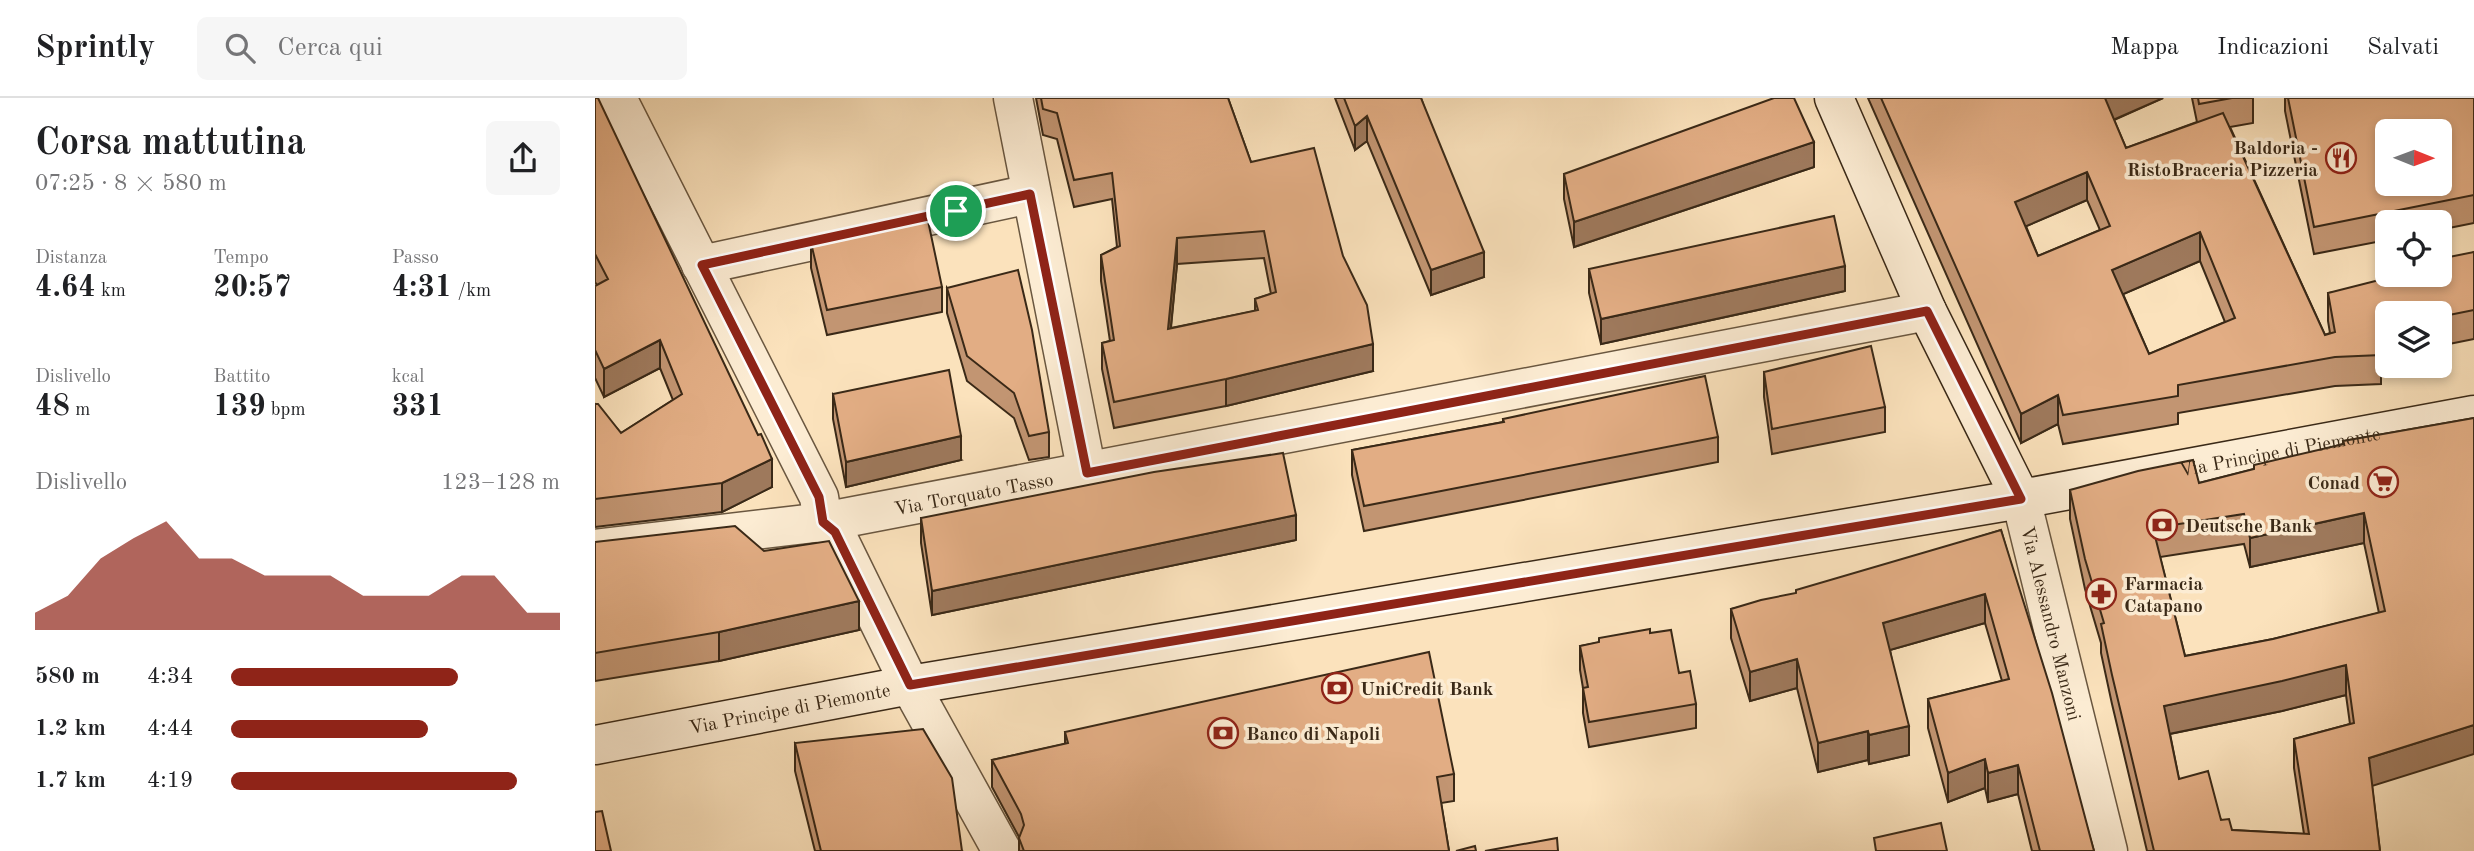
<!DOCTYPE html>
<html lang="it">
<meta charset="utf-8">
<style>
:root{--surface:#fff;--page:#f6f6f6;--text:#202124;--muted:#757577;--line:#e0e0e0;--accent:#8f2418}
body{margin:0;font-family:"Old Standard TT",serif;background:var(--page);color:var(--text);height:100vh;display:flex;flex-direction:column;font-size:26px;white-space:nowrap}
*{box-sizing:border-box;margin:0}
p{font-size:23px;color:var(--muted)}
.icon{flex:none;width:38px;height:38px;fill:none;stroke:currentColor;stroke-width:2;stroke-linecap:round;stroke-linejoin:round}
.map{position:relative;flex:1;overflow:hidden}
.details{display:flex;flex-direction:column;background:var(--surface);width:595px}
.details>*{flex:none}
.needle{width:46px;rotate:91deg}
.controls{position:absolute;left:1780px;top:21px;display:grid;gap:14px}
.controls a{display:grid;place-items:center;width:77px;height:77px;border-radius:10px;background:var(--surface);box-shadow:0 4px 10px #0003;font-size:35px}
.pin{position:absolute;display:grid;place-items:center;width:60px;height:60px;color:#fff;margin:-30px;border:4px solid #fff;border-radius:50%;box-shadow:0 2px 7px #0007}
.round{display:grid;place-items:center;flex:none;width:74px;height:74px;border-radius:10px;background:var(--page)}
.head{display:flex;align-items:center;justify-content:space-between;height:119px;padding:0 35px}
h1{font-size:38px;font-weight:800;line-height:52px}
.metrics{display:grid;grid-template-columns:repeat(3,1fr);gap:10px;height:119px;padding:7px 35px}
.metrics div{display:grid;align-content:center}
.metrics b{font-size:30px;font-weight:800}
.metrics small{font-size:19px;font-weight:400}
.metrics p{font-size:19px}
.chart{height:196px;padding:14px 35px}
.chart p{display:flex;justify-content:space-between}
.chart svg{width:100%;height:126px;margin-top:7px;fill:var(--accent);opacity:.7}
ul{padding:0 35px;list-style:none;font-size:23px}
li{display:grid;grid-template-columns:112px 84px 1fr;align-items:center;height:52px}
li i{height:18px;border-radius:9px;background:var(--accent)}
header{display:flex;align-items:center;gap:42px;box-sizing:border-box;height:98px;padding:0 35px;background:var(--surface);border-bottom:2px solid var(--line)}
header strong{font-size:33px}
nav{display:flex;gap:38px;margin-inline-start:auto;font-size:24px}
.search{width:490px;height:63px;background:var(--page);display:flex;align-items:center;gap:18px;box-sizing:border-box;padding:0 24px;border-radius:10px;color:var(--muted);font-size:26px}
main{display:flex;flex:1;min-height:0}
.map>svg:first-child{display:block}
</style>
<header>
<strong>Sprintly</strong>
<div class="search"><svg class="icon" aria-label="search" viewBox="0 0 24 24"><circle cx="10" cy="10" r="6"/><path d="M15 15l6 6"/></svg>Cerca qui</div>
<nav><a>Mappa</a><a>Indicazioni</a><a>Salvati</a></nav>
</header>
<main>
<section class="details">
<div class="head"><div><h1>Corsa mattutina</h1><p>07:25 · 8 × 580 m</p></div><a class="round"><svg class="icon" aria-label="share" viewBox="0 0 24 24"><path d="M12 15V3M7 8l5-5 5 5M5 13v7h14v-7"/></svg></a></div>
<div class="metrics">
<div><p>Distanza</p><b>4.64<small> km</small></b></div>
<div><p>Tempo</p><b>20:57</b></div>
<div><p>Passo</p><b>4:31<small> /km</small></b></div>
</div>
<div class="metrics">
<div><p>Dislivello</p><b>48<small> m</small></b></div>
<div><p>Battito</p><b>139<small> bpm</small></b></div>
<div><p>kcal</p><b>331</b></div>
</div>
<div class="chart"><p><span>Dislivello</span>123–128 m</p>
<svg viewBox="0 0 160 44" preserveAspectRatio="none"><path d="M0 44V38L10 32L20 19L30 12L40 6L50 19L60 19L70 25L80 25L90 25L100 32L110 32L120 32L130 25L140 25L150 38L160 38V44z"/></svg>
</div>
<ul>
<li><b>580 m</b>4:34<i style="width:69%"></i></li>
<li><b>1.2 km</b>4:44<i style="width:60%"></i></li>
<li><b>1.7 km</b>4:19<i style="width:87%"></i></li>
</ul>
</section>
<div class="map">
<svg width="1879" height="753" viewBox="0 0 1879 753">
<rect width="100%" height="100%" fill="#fbe2bc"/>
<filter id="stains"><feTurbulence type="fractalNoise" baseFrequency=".00286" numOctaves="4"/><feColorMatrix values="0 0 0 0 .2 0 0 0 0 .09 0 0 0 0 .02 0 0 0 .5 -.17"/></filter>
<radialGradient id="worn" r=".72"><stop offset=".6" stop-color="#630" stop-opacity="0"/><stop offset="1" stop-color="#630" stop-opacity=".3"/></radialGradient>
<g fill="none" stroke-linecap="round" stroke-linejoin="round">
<!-- street casing -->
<g stroke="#6a5740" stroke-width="41">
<g id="street">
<path d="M22,0L224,399L228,424L240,434L315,587L407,753"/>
<path d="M418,0L492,375"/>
<path d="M106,167L435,96"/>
<path id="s1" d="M1426,401L1513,753"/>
<path id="s2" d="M0,451L228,424L1332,213"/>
</g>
</g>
<!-- secondary casing -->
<g stroke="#3a2917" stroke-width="41">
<g id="secondary">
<path d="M1239,0L1332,213L1426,401"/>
<path id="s3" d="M0,647L315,587L1426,401L1879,317"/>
</g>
</g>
<!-- street -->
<use href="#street" stroke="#fcecd3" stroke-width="38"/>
<!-- secondary -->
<use href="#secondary" stroke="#fcecd3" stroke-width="38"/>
</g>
<!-- wall -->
<path fill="#c29572" stroke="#3a2917" stroke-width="2" fill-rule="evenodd" d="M0,0L177,389L127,414L0,429V306L26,335L78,302L65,270L9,299L0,280V188L2,187L0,184Z
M441,0H633L656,64L778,273L631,308L519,330L507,271V245L515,243L506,183V157L522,149L517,101L479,109L462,41L448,37ZM669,160L676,196L660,201V213L576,230L582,166Z
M740,0H826L889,179L836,197L772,43L760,52Z
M1273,0H1568L1519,22L1531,50L1602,24L1597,0H1658V25L1635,29L1730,237L1735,235L1733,223V195L1844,177L1879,154V241L1844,248V215H1792V258L1786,259V286L1740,288L1583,315V326L1468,346L1463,326L1426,345ZM1492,102L1505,132L1443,158L1431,128ZM1605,163L1630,224L1554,256L1528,196Z
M1690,0H1879V125L1844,132V124H1792V142L1719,156L1690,13Z
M1219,69L979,149L969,101V76Z
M216,145L347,189V214L232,237L216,170Z
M994,171L1250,193L1006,246L994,195Z
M352,190L454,334V359L434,362L419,320L372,283L352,215Z
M1169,274L1290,309V334L1177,356L1169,299Z
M238,296L366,362L251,389L238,321Z
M1879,320L1777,688L1785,753H1552L1517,606L1506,555V545L1490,491L1475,421V392L1604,385L1659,371L1748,346V343ZM1769,445L1784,515L1678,541L1590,558L1565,459L1649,446L1655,469ZM1751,597L1755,626L1699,641V670L1709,736L1637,732L1584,681L1575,636L1687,613Z
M908,321L1123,339V364L769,433L757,377V352L908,324Z
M326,420L701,442L337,517L326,445Z
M1406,432L1499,753H1437L1423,696L1393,704L1390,690L1353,704L1333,630V601L1407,583L1390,525L1295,552L1314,657L1274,666L1273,662L1223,674L1202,590L1155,603L1136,540V511L1201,496Z
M0,444L169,453L264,532L124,563L0,583Z
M1055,535L1084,575L1101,606V630L994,649L988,615V590L985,572V548Z
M470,634L859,676V703L846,705L854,753H424V739L397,689V662L470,646Z
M200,645L367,753H220L200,673Z"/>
<!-- shaded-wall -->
<path fill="#9e795c" stroke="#3a2917" stroke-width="2" d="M1509,0H1568L1509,26Z
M772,18V43L760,52V28Z
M1219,44V69L979,149V124Z
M1492,74V102L1420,133V104Z
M1605,134V163L1517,201V172Z
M582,140V166L573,257V231Z
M889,154V179L836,197V172Z
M1250,168V193L1006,246V221Z
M65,242V270L9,299V271Z
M778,246V273L631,308V281Z
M1463,297V326L1426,345V316Z
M366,338V362L251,389V364Z
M177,361V389L127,414V385Z
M1769,415V445L1655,469V440Z
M701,417V442L337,517V493Z
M1390,496V525L1288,554V525Z
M264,503V532L124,563V534Z
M1202,561V590L1155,603V574Z
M1751,567V597L1687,613L1569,637V608Z
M1879,627V656L1774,689V660Z
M1314,628V657L1274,666V637Z
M1273,633V662L1223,674V645Z
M1390,661V690L1353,704V675Z
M1423,667V696L1393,704V675Z"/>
<!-- building -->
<path fill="#e2ad84" stroke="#3a2917" stroke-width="2" fill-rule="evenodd" d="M0,0H3L163,337L166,336L177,361L127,385L0,401V306H3L26,335L87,296L65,242L9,271L0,252V188L13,181L0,156Z
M446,0H633L656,64L719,50L748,158L772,207L778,246L631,281L519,304L507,245L519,242L506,157L525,148L517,75L479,82L462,15L448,11ZM669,133L681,194L660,201L663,212L573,231L582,140Z
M749,0H826L889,154L836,172L772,18L760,28Z
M1179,0H1199L1219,44L979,124L969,76Z
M1286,0H1510L1531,50L1628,15L1730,237L1740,234L1733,195L1804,177H1844V161L1879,154V212L1844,219V215H1792V230L1782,232L1786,257L1740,259L1583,287V298L1468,317L1463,297L1426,316ZM1492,74L1515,128L1443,158L1420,104ZM1605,134L1640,220L1554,256L1517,172Z
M1603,0H1637L1604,6Z
M1693,0H1879V97L1719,129ZM1792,33H1844V86H1792Z
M332,118L347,189L232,212L216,145Z
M1239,118L1250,168L1006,221L994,171Z
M423,172L437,232L454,334L434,338L419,295L372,258L352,190Z
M1276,248L1290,309L1177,331L1169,274Z
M354,272L366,338L251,364L238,296Z
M1110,278L1123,339L769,408L757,352L909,324L908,321Z
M1879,320V627L1774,660L1785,753H1559L1517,577L1506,526L1509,525L1490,461L1475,392L1543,373L1598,362L1604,385L1659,371V367L1749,346L1748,343ZM1769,415L1790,513L1678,541L1590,558L1558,430L1649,416L1655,440ZM1751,567L1759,625L1699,641L1714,736L1637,732L1634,721L1626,722L1613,673L1584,681L1569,608L1687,583Z
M688,355L701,417L337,493L326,420L559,374Z
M140,428L169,453L234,443L264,503L124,534L0,555V444Z
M1406,432L1457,595L1499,753H1445L1423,667L1393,675L1390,661L1353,675L1333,601L1414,581L1390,496L1288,525L1314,628L1274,637L1273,633L1223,645L1202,561L1155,574L1136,511L1166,502L1201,495V492Z
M1055,531V535L1076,532L1084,575L1095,573L1101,606L994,624L988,590L993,589L985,548L1004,544V540Z
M834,554L859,676L842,679L854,753H429L424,740L429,727L426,716L397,662L473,645L470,634Z
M328,631L357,680L367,753H226L200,645Z
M7,713L16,753H0V714Z
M1346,725L1352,753H1281L1279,740Z
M962,740L963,753H890Z
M880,748L881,753H861Z"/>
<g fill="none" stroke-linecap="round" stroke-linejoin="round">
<!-- route casing -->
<g stroke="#fff" stroke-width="14">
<path id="route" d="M435,96L492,375L1332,213L1426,401L315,587L240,434L228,424L224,399L107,167Z"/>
</g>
<!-- route -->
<use href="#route" stroke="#8f2418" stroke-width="9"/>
</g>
<!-- icons -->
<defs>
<g id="restaurant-ring" transform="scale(1.575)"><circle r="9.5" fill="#fcecd3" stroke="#8f2418" stroke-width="1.5"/><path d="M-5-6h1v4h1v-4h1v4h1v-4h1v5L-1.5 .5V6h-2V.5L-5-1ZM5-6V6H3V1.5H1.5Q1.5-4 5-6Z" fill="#8f2418"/></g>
<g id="supermarket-ring" transform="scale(1.575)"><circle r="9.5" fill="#fcecd3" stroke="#8f2418" stroke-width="1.5"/><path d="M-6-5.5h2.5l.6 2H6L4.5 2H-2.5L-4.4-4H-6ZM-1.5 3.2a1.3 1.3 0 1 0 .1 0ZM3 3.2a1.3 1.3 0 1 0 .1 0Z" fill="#8f2418"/></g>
<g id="bank-ring" transform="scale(1.575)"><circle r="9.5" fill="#fcecd3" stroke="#8f2418" stroke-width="1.5"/><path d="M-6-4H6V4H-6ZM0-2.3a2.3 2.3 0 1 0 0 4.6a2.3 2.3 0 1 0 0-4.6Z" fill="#8f2418"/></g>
<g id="pharmacy-ring" transform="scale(1.575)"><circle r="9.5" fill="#fcecd3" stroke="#8f2418" stroke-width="1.5"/><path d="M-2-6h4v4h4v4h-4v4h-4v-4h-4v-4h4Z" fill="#8f2418"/></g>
</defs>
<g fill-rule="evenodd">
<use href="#restaurant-ring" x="1746" y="60"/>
<use href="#supermarket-ring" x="1788" y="384"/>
<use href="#bank-ring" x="1567" y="427"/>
<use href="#pharmacy-ring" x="1506" y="496"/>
<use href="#bank-ring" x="742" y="590"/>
<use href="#bank-ring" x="628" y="635"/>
</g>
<g text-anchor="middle" stroke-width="7" stroke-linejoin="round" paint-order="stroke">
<!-- poi labels -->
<g font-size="19" font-weight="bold" fill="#3a2917" stroke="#fcecd3" text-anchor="start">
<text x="1723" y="56" text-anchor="end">Baldoria -<tspan x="1723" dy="22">RistoBraceria Pizzeria</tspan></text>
<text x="1765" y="391" text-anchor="end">Conad</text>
<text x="1590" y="434">Deutsche Bank</text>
<text x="1529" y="492">Farmacia<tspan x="1529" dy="22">Catapano</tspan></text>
<text x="765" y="597">UniCredit Bank</text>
<text x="651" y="642">Banco di Napoli</text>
</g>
<!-- street labels -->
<g font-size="19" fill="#3a2917" stroke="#fcecd3">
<text dy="7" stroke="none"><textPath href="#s3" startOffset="1710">Via Principe di Piemonte</textPath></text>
<text dy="7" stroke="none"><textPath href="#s2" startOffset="383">Via Torquato Tasso</textPath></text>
<text dy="7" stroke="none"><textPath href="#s1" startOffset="128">Via Alessandro Manzoni</textPath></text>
<text dy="7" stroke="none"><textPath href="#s3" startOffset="198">Via Principe di Piemonte</textPath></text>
</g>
</g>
<rect width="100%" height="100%" filter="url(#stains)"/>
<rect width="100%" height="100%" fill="url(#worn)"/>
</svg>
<div class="controls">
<a><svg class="needle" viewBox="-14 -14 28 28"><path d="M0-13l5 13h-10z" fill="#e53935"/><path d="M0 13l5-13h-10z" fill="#757577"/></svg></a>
<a><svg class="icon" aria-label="locate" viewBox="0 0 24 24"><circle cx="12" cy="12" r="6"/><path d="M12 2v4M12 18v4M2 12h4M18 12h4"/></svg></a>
<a><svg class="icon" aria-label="layers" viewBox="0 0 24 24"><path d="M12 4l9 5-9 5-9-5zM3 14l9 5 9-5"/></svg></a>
</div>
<div class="pin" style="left:361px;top:113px;background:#1e9e55"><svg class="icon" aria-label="arrive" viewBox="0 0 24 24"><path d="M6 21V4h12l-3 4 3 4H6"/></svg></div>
</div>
</main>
